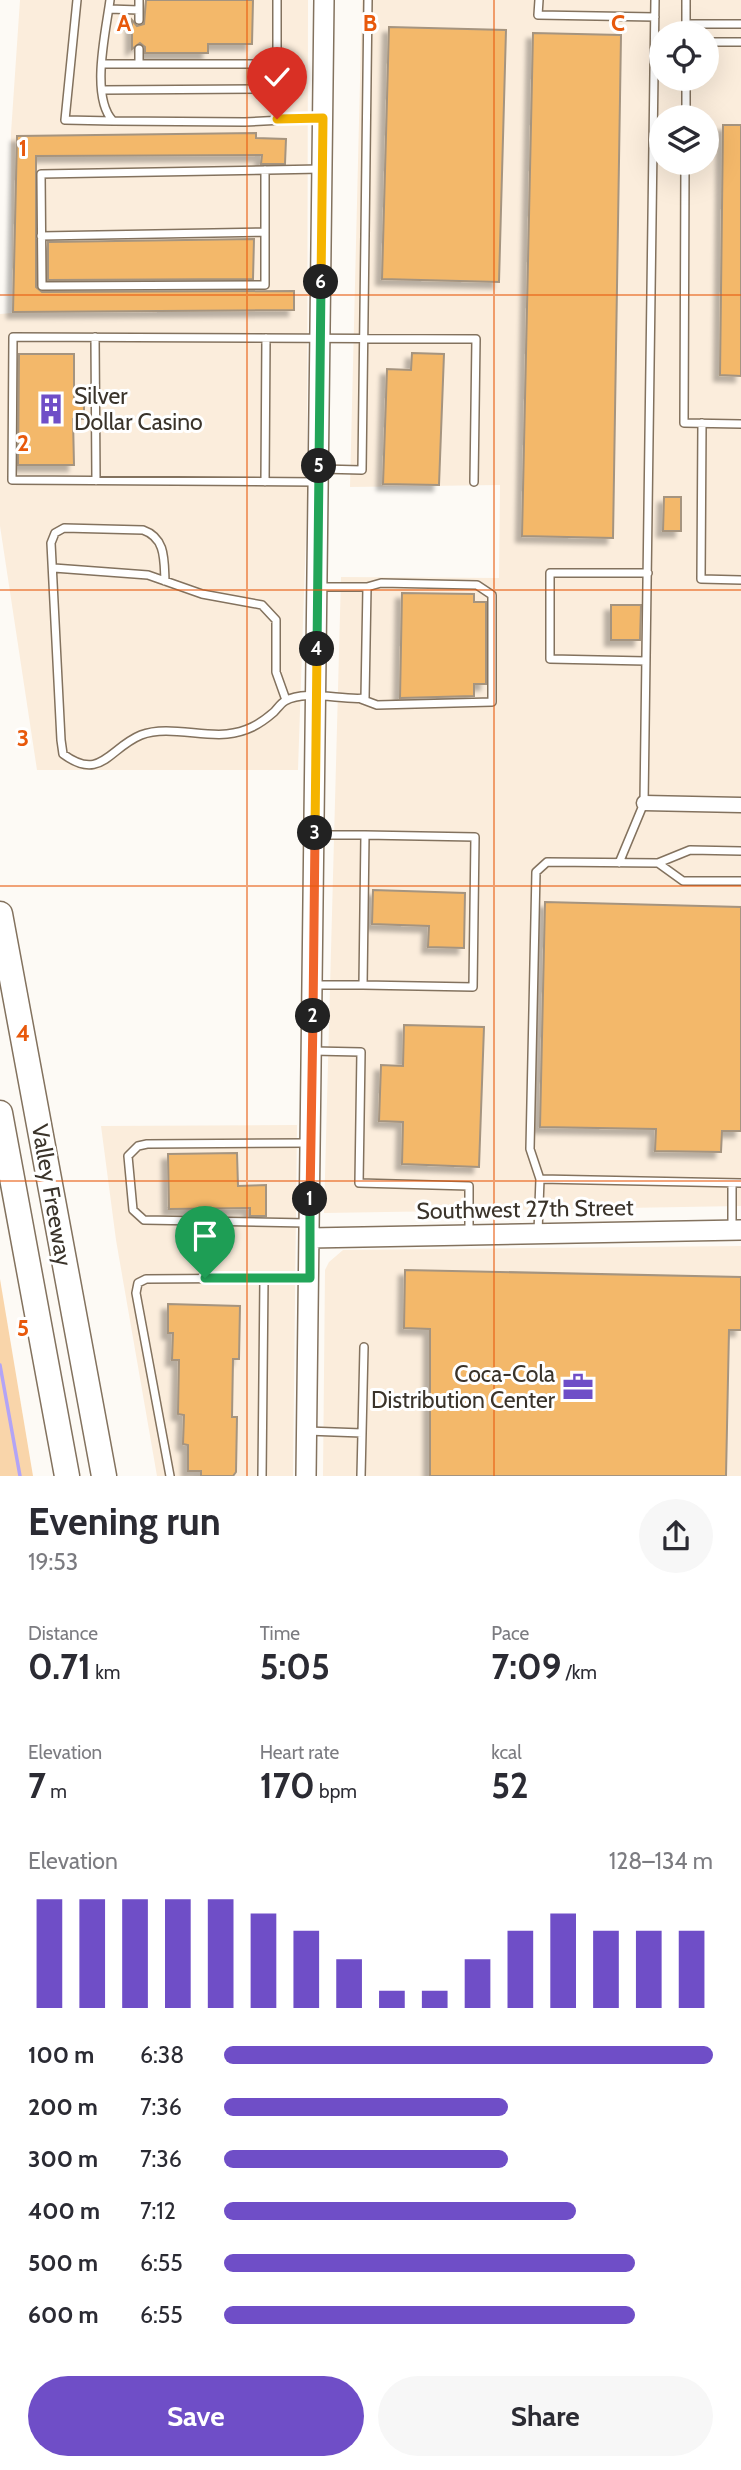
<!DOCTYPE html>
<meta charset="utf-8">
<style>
:root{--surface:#fff;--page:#f7f7f7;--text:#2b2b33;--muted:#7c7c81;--accent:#6f4ec7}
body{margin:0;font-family:Cabin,sans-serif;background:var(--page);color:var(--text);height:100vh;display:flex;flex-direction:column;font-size:26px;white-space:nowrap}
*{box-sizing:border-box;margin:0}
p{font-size:23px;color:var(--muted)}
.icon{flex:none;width:38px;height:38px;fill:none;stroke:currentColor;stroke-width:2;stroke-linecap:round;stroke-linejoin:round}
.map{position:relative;height:1476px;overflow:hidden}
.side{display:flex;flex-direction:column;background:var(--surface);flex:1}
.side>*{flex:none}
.fabs{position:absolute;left:649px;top:21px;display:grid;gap:14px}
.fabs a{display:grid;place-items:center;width:70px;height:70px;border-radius:50%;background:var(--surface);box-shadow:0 7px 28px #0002;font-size:35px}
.pin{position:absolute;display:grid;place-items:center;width:60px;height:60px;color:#fff;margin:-72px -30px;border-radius:50% 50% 50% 0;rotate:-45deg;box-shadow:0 0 7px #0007}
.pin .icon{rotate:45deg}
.km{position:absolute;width:35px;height:35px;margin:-18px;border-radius:50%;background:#222;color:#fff;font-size:19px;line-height:35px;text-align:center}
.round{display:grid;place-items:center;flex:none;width:74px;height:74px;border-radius:37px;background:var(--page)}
.headline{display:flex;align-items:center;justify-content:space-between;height:119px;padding:0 28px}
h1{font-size:38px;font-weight:700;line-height:52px}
.figures{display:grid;grid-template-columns:repeat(3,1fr);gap:10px;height:119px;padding:7px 28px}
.figures div{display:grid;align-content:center}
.figures b{font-size:35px;font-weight:700}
.figures small{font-size:19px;font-weight:400}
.figures p{font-size:19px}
.chart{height:196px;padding:14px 28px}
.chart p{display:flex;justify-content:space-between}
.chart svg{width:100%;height:126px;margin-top:7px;stroke:var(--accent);stroke-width:6}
.action{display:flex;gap:14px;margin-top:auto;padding:14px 28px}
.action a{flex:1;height:80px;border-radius:42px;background:var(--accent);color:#fff;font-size:28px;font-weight:700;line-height:80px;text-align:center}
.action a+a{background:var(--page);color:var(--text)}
ul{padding:0 28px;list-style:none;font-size:23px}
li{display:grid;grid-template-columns:112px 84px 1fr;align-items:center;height:52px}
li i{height:18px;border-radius:9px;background:var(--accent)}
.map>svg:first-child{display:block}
</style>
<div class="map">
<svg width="741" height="1476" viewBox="0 0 741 1476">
<defs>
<filter id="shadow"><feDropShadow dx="-6" dy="6" stdDeviation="2" flood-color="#0004"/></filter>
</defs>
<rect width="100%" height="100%" fill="#fdfaf5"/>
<!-- built -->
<path fill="#fbeddc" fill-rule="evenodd" d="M20,0H308L307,504L298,770H37L0,526V314L12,313L11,133Z
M362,0H741V1206L324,1213L341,577L499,578L500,485L350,487ZM662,33H707V79H662ZM662,117H707V163H662Z
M297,1125L293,1476H157L116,1240L101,1126Z
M741,1246V1476H323L325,1270L329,1262L343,1250Z"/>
<!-- green -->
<path fill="#f9d5aa" d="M0,1279L33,1476H0Z"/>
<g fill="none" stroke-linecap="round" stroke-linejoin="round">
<!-- stream -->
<path stroke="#b3a4f6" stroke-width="3.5" d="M0,1365L20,1476"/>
</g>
<!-- building -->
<path fill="#f3b86b" stroke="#a5947f" stroke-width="2" filter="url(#shadow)" d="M146,0H253L252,44H208V53H145V47L140,43L132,49V20L137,26L144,24Z
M389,27L506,30L499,282L382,279Z
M533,33L621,35L613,538L522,536Z
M723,125H741V376L720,375Z
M256,133V138L286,139L285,164H261L262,155L36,156V287L42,292L294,291V310L13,312L17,136Z
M254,239L253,279L48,280V242Z
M412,353L444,354L439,485L383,484L387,369L411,370Z
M19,354H74V399H84V419H73L74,465H18Z
M664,497H681V531H663Z
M402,593L474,594V602H486V684H474V696L400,698Z
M611,605H641L640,640H611Z
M373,890L465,893L464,948L428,947L429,926L372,924Z
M545,902L741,907V1131H722L721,1152L655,1151L656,1129L540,1127Z
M404,1025L484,1027L479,1167L402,1164L403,1122L379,1121L381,1065L403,1066Z
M237,1153L238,1186L266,1185V1216H250V1208L169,1209L168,1154Z
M405,1270L741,1277V1330H729L726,1476H430V1329L404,1328Z
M168,1304L240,1306L239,1359H233L232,1417H237L236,1472L233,1476H201V1471H188V1445L183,1444L184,1415L178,1414L179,1360H172L173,1333H168Z"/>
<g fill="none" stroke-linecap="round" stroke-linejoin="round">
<!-- lane casing -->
<g stroke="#83725e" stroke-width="10">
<path id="lane" d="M77,0L65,120L113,121
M110,0C106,31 90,97 113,121L245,122L322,118
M539,0L538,15L655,17
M686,0V24H741
M109,9L139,10
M139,20V0
M707,42H741
M139,49V64
M102,64H277
M102,90L277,89
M686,117V79
M277,119V0
M685,163L684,423L741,424
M265,170V285L42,286L41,174L321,169
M41,236L265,232
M95,337L96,481
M702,423L701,579L741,580
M321,469L362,470L368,0
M265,482L266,338
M318,482L12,480L13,337L476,339L474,482
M54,568L148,575L202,594L262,605L276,620V672L286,700
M165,581C164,560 166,538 143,530L64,528L55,533L51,543L61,740L63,754C101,782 109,748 141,735C166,725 202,737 227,734C246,732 259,725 274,712C277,709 281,703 285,701C306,689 343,701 365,698L367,587
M318,587H367L381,583L477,585L492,595V702L377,705L361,699
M646,661L550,659V573H648
M619,863L644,803L655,0
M658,863L690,850L741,851
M313,985H363L365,835H315
M363,985L473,987L475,837L365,835
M313,1051L361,1052L359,1183L469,1186V1233
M540,1179L741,1183
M307,1223L144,1220L133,1210L128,1156L138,1146L147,1144L309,1143
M732,1228V1183
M538,1232L540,1179L530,1149L536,872L547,862L658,863L683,881H741
M307,1431L362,1433
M170,1476L136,1293L138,1283L146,1279L305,1278
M262,1476L264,1278
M361,1476L364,1347"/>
</g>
<!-- street casing -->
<g stroke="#83725e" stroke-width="17">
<path id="street" d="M644,803L741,805"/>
</g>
<!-- secondary casing -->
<g stroke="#83725e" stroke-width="22">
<path id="secondary" d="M310,1238L741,1230
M306,1476L324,0"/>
</g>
<!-- highway casing -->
<g stroke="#83725e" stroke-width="27">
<path id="highway" d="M0,914L104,1476
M0,1113L67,1476"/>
</g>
<!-- lane -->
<use href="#lane" stroke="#fff" stroke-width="7"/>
<!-- street -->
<use href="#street" stroke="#fff" stroke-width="14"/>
<!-- secondary -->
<use href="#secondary" stroke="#fff" stroke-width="19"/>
<!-- highway -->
<use href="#highway" stroke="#fff" stroke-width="24"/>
</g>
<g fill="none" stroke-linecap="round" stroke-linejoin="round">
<!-- split-1 casing -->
<g stroke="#fff" stroke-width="14">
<path id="split-1" d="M205,1278H310V1199"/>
</g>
<!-- split-2 casing -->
<g stroke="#fff" stroke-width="14">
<path id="split-2" d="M310,1199L313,1016"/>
</g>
<!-- split-3 casing -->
<g stroke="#fff" stroke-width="14">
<path id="split-3" d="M313,1016L315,833"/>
</g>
<!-- split-4 casing -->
<g stroke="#fff" stroke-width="14">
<path id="split-4" d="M315,833L317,649"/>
</g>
<!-- split-5 casing -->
<g stroke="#fff" stroke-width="14">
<path id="split-5" d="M317,649L319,466"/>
</g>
<!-- split-6 casing -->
<g stroke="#fff" stroke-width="14">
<path id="split-6" d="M319,466L321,282"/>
</g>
<!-- split-7 casing -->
<g stroke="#fff" stroke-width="14">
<path id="split-7" d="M277,119L323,118L321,282"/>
</g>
<!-- split-1 -->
<use href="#split-1" stroke="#22a559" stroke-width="9"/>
<!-- split-2 -->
<use href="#split-2" stroke="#f0652b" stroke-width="9"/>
<!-- split-3 -->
<use href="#split-3" stroke="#f0652b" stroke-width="9"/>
<!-- split-4 -->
<use href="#split-4" stroke="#f5b400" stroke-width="9"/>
<!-- split-5 -->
<use href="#split-5" stroke="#22a559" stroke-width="9"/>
<!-- split-6 -->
<use href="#split-6" stroke="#22a559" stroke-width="9"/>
<!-- split-7 -->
<use href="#split-7" stroke="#f5b400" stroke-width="9"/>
</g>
<!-- grid -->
<path fill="none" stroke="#e8590c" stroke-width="2" stroke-opacity="0.55" d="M247,0V1476M494,0V1476M0,295H741M0,590H741M0,886H741M0,1181H741"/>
<!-- icons -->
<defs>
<g id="building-bare" transform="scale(2.415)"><path d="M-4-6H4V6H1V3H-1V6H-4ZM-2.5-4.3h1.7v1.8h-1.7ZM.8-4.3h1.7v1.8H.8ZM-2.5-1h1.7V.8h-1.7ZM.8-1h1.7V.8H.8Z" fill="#6f4ec7" stroke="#fff" stroke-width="2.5" paint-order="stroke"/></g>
<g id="office-bare" transform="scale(2.415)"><path d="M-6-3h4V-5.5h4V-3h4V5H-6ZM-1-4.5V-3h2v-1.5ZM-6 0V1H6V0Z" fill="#6f4ec7" stroke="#fff" stroke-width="2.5" paint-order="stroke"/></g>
</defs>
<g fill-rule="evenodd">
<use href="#building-bare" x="51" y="409"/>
<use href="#office-bare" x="578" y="1387"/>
</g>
<g text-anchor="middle" stroke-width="6" stroke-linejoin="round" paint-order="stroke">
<!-- poi labels -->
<g font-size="23" fill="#3a332a" stroke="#fff" text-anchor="start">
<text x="74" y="404">Silver<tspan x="74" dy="26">Dollar Casino</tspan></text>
<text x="555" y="1382" text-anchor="end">Coca-Cola<tspan x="555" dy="26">Distribution Center</tspan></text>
</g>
<!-- street labels -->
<g font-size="23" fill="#3a332a" stroke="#fff">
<text transform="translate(52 1195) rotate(80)" y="8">Valley Freeway</text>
<text transform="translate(525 1209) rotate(-1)" y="8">Southwest 27th Street</text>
</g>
</g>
<g font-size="23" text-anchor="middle" font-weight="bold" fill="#e8590c" stroke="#fff" stroke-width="6" stroke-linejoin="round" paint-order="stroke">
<text x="124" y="31">A</text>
<text x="370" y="31">B</text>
<text x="618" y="31">C</text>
<text x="23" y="156">1</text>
<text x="23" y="451">2</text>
<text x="23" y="746">3</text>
<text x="23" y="1041">4</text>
<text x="23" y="1336">5</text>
</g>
</svg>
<div class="fabs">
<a><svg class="icon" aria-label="locate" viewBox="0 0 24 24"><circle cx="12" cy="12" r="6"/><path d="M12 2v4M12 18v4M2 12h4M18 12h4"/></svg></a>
<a><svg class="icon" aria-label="layers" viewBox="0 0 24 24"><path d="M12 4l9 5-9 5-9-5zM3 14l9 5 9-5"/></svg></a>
</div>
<div class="pin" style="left:205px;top:1278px;background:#1e9e55"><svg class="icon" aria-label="arrive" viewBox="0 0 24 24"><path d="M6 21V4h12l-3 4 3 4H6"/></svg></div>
<div class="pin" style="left:277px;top:119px;background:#d93025"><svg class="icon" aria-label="check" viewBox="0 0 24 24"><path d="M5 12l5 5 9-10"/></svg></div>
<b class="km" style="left:310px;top:1199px">1</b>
<b class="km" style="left:313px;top:1016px">2</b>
<b class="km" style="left:315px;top:833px">3</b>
<b class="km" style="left:317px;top:649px">4</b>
<b class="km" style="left:319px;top:466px">5</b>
<b class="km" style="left:321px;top:282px">6</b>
</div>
<section class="side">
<div class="headline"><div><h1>Evening run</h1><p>19:53</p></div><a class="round"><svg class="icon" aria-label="share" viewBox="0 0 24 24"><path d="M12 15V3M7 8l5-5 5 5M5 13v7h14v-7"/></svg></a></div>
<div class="figures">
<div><p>Distance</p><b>0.71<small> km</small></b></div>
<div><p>Time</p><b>5:05</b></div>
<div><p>Pace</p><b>7:09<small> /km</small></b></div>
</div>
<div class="figures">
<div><p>Elevation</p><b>7<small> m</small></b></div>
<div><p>Heart rate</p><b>170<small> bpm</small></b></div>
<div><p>kcal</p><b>52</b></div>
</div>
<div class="chart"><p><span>Elevation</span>128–134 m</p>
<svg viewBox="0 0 160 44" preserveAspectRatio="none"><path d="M5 44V6M15 44V6M25 44V6M35 44V6M45 44V6M55 44V11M65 44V17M75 44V27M85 44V38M95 44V38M105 44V27M115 44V17M125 44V11M135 44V17M145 44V17M155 44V17"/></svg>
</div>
<ul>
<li><b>100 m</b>6:38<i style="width:100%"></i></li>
<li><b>200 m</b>7:36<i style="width:58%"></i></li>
<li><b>300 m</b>7:36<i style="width:58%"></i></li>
<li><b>400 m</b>7:12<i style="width:72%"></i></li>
<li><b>500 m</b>6:55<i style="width:84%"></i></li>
<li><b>600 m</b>6:55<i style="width:84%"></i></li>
</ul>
<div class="action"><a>Save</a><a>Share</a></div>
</section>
